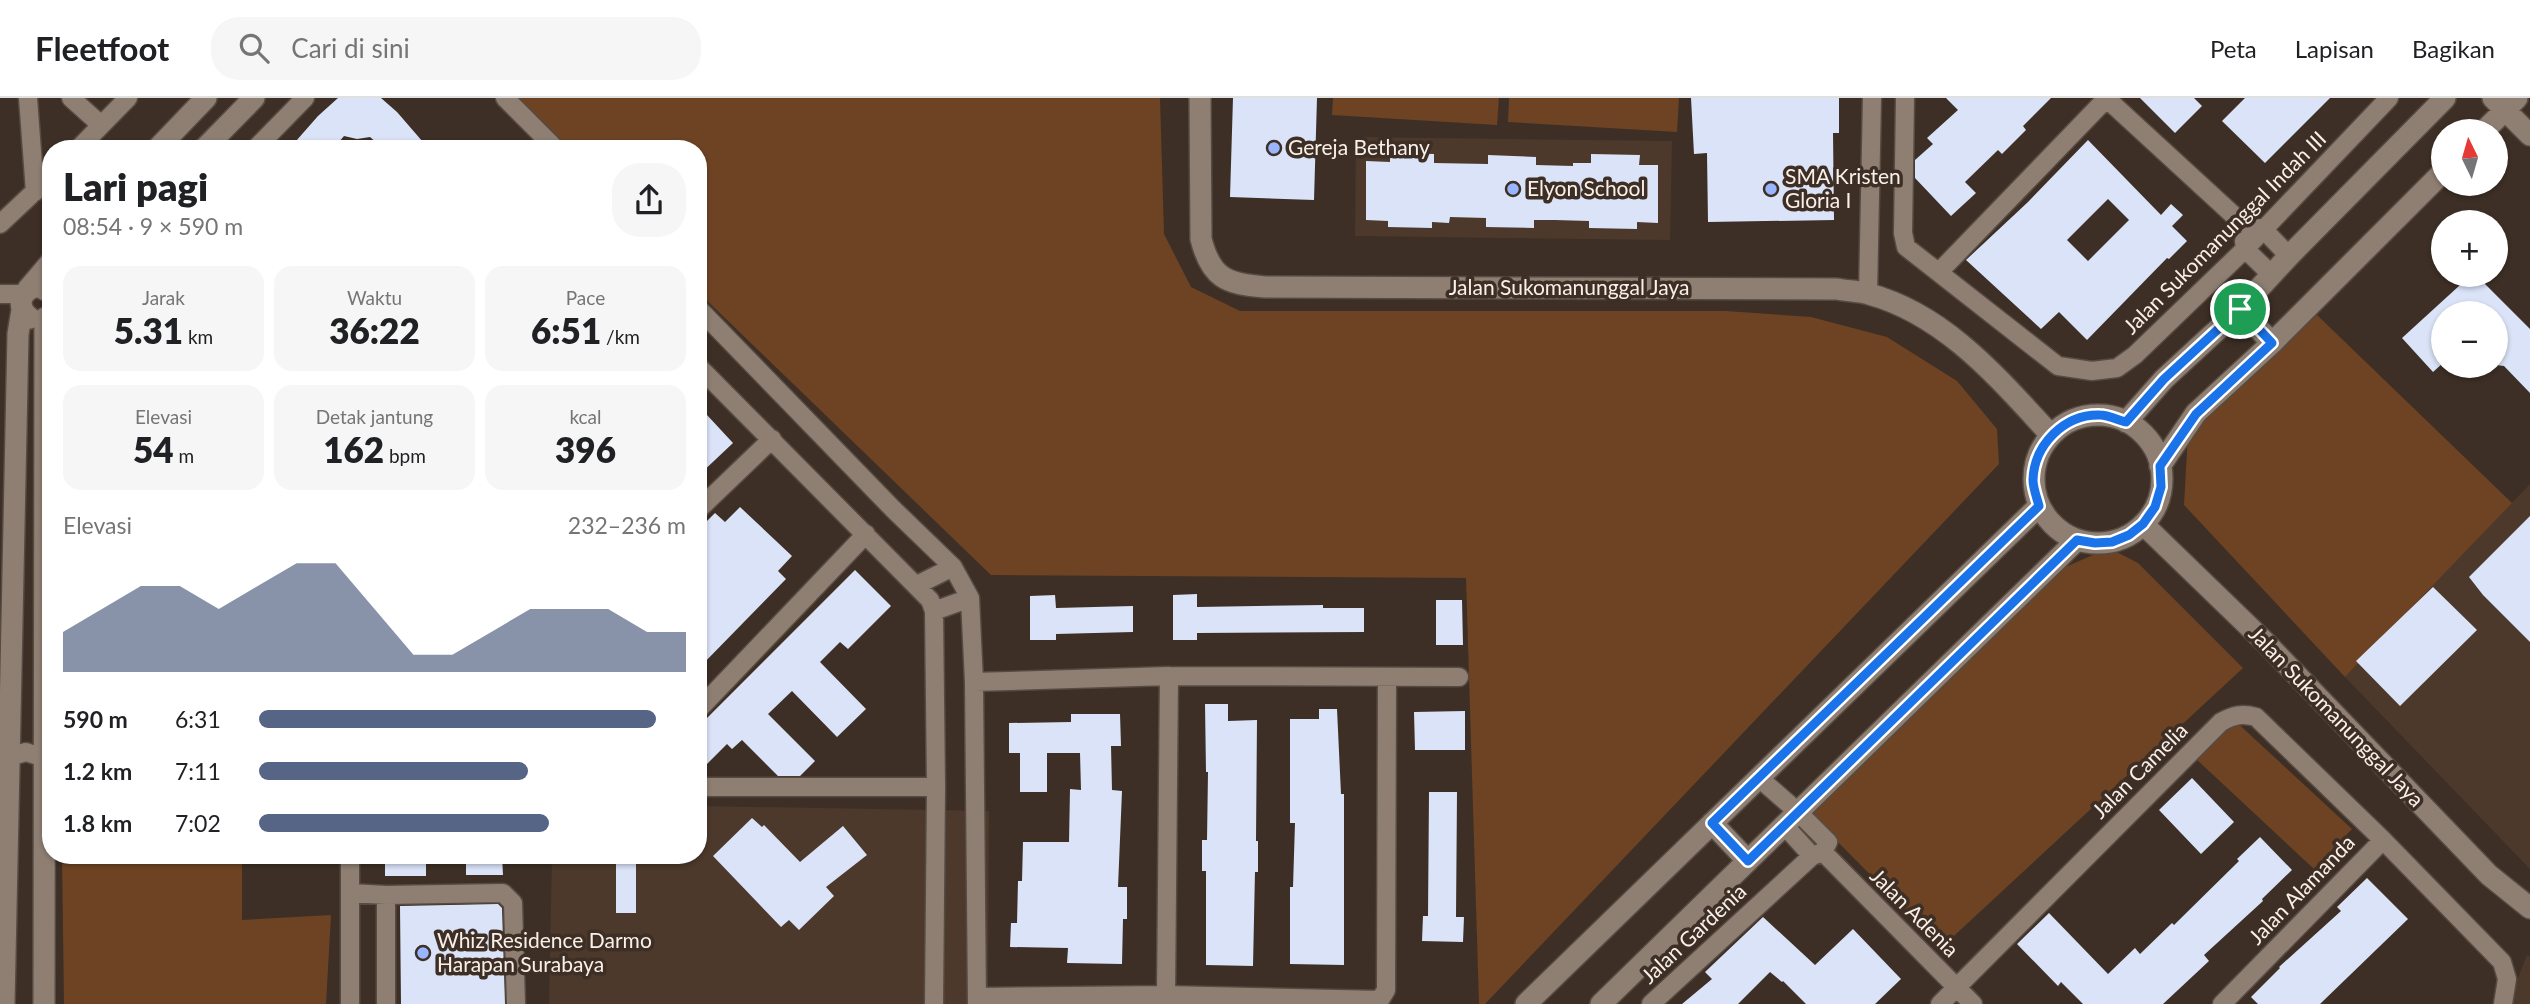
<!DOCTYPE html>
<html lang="id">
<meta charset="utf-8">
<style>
:root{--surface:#fff;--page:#f6f6f6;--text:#202124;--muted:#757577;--line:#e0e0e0;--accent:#566486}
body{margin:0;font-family:Lato,sans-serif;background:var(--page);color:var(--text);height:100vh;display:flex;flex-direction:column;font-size:26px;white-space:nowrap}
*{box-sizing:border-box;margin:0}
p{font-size:23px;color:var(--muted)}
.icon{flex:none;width:38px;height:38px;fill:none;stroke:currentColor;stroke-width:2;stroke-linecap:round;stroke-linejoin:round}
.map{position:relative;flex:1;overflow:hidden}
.drawer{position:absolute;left:42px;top:42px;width:665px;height:724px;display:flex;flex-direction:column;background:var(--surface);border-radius:28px;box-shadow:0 2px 5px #0004}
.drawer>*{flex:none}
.needle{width:46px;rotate:355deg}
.controls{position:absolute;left:2431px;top:21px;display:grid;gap:14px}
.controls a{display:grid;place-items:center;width:77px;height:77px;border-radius:50%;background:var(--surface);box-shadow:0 2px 5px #0004;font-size:35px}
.pin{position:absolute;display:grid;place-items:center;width:60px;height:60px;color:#fff;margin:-30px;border:4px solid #fff;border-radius:50%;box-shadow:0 2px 7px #0007}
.round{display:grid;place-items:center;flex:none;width:74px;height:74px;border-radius:28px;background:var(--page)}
.overview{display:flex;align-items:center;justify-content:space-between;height:119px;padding:0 21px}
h1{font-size:38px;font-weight:800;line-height:52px}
.figures{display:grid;grid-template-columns:repeat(3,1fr);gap:10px;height:119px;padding:7px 21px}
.figures div{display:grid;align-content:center;border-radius:18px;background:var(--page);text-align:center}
.figures b{font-size:35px;font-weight:800}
.figures small{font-size:19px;font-weight:400}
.figures p{font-size:19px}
.chart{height:196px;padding:14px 21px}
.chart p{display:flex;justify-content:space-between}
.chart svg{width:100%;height:126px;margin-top:7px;fill:var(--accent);opacity:.7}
ul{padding:0 21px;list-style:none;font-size:23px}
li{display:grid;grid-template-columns:112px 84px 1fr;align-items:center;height:52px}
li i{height:18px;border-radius:9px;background:var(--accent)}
header{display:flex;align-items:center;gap:42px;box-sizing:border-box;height:98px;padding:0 35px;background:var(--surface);border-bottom:2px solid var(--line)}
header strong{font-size:33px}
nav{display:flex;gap:38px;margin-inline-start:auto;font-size:24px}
.search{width:490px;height:63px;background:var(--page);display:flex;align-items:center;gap:18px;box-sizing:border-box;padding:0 24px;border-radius:28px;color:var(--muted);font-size:26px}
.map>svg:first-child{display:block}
</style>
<header>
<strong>Fleetfoot</strong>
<div class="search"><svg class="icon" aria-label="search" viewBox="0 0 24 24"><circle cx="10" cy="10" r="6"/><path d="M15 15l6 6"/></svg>Cari di sini</div>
<nav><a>Peta</a><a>Lapisan</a><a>Bagikan</a></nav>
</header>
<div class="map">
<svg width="2530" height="906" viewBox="0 0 2530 906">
<rect width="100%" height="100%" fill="#3d2f25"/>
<!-- built -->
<path fill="#4c392b" d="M1356,39L1672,43L1670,142L1355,138Z
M2530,386V771L2345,579Z
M698,708L989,713L988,906H549L552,758H698Z
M2527,857L2530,858V906H2508Z"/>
<!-- green -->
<path fill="#6d4323" d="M513,0H1160L1164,136L1191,189L1240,213H1726L1811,219L1887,239L1957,283L1997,331L1999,366L1485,906H1479L1466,480L991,477L698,194V51H561Z
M1333,0H1499L1497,27L1332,17Z
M1509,0H1679L1677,34L1508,24Z
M2317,217L2512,405L2345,579L2184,407L2188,336Z
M2109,450L2138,465L2243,570L1942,849L1810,716L2063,470Z
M2232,620L2352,731L2314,771L2195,660Z
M62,758H242V822L331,817L326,906H64Z"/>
<!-- building -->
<path fill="#dae3f8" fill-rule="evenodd" d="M338,0H381L397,14L429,51H384L370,39L357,41L344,38L333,51H289L318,18Z
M1233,0H1317L1314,102L1230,99Z
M1691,0H1839V35H1833L1834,122L1708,124L1707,55L1694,56Z
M1946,0H2051L2023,28L2026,32L2002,56L1998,52L1965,84L1976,95L1951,118L1915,80V62L1933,46L1927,40L1958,12Z
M2140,0H2194L2202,8L2175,35Z
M2245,0H2330L2265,65L2222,23Z
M2088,42L2161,117L2171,106L2183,117L2172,128L2187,143L2169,161L2167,160L2087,242L2059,214L2041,231L1966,162L2028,104ZM2108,101L2129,122L2088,163L2067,142Z
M1390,55L1434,56V65L1488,66V57L1536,59V67L1573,68V65H1591V56L1640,57L1639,67H1658V125L1637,124V131L1589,130V123L1555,122H1534V130L1486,129V120L1450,119L1449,125L1432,124V130L1388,129V123L1366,122V63L1390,64Z
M2471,177H2476L2530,231V295L2504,268L2496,267V215H2443V265L2433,274L2402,240Z
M707,317L733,345L698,378V325Z
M740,409L792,458L778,473L786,481L698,571V432L715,415L725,424Z
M2530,418V544L2483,497L2469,479Z
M855,472L891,508L848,551L840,544L820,564L866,611L837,639L792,593L768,616L815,663L800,678H778L742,642L732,651L727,646L698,675V631L704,623Z
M2433,489L2477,532L2400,608L2356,563Z
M1197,496V509L1323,507V510H1364V534L1197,535V542H1173V497Z
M1055,497L1056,510L1133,508V534L1056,536V542H1030V498Z
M1436,502H1462L1463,547H1436Z
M1205,606H1228V623L1257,622L1256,743H1258V774H1255L1253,868L1206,867V773H1202V742H1207L1208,674H1206Z
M1319,611H1337L1341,696H1344V867L1290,866V789H1293L1295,725H1290V621H1319Z
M1465,613V652H1415L1414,614Z
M1071,616H1120L1121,648H1111L1112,692L1122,693L1118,789H1127V821H1123L1122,866L1067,865L1068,850L1010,849L1011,825H1017L1018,783H1022L1023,744H1069L1070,691L1081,692L1080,655H1047V694H1020V655H1009V625L1071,624Z
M2192,680L2234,724L2201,756L2159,712Z
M1429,694H1457L1456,819H1464L1463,844L1422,843L1423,818H1428Z
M752,720L762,729L764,727L800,764L843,728L867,757L826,789L834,798L799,832L789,822L781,829L713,758Z
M2260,739L2292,772L2262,801L2263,803L2204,857L2209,863L2163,906H2083L2061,884L2058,888L2017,846L2049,815L2108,876L2135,850L2140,856L2172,825L2174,827L2239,763L2237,761Z
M385,758H426V778H385Z
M466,758H502L503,777H466Z
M616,758H636V815H616Z
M2367,780L2408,821L2320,906H2258L2251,899L2280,870L2279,869L2341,813L2337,809Z
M498,806L502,810L505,906H401L400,808Z
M1763,819L1815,867L1853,831L1901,881L1875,906H1806L1783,883L1782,884L1770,874L1738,906H1682L1712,881L1705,874Z"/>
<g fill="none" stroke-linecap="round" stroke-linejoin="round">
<!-- street casing -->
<g stroke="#564b43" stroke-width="21">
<path id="street" d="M28,0L35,94
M71,0L101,27
M505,0L556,51
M1905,0L1903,135L1906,149L2058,268L2092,273L2117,270L2135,257L2245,151L2389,0
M2106,0L2242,125L2264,132L2289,158
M78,51L128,0
M255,51L305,0
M0,126L51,78
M2244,143L2245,151L2272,177
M1939,174L2107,0
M0,196H23
M1868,196L1872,0
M698,210L893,411L953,469L970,500L974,584L977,906
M698,268L930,502L934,513L936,689L934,906
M698,412L772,341
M917,487L953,469
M934,513L970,500
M974,584L1169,578L1459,579
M698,612L866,436
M9,659L26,654L51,662
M698,689H936
M1784,727L1812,758
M1823,754L1973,906
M350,758V906
M350,795L386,797V906
M386,797L503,795L513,805L516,906
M1166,897L1169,578
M977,899L1166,897L1380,902L1386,892L1387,579
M1651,906L1812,758L1823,754L1828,744L1798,714L1759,680
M1940,906L2221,624C2234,617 2242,615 2256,619L2383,742L2502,864L2507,881L2503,906
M2222,906L2383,742"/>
</g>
<!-- secondary casing -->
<g stroke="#564b43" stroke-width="24">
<path id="secondary" d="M1200,0L1201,141C1211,180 1226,186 1265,189L1837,191C1847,193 1859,193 1869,196C1946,217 1999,281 2051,337
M2493,0L2530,37
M2484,33L2517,0
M157,51L206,0
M204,51L254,0
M28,191L51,164
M2240,211L2272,245
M30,220C15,209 20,192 38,188L51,195
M2034 381a64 64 0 1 1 128 0a64 64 0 1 1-128 0Z
M2126,324L2164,281L2240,211L2289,158L2445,0
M2160,368L2196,315L2272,245L2443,74
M2143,426L2266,545L2489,777L2530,810
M1712,725L1748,763
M4,906L18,236L22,212
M44,906L45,220
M1526,906L2039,408
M1601,906L2077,442"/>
</g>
<!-- street -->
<use href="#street" stroke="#8f7f73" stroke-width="18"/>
<!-- secondary -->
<use href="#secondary" stroke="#8f7f73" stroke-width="21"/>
</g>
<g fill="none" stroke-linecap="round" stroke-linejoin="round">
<!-- route casing -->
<g stroke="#fff" stroke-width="14">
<path id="route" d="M2240,211L2272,245L2196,316L2160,368L2161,389L2155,409L2143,426L2129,437L2112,444L2095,445L2077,442L1748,763L1712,725L2039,408C2037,400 2033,390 2033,382C2034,347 2064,316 2100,317C2108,317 2118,322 2126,324L2164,281Z"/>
</g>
<!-- route -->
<use href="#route" stroke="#1a73e8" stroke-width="9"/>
</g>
<!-- markers -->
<g fill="#98b5fd" stroke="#3d2f25" stroke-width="2.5">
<circle cx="1274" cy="50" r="7"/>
<circle cx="1513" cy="91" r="7"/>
<circle cx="1771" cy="91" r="7"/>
<circle cx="423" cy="855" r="7"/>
</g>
<g text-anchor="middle" stroke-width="7" stroke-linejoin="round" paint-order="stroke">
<!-- poi labels -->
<g font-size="21" fill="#f9f0e9" stroke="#3d2f25" text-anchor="start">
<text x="1288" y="57">Gereja Bethany</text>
<text x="1785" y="86">SMA Kristen<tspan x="1785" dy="24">Gloria I</tspan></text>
<text x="1527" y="98">Elyon School</text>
<text x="437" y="850">Whiz Residence Darmo<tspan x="437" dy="24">Harapan Surabaya</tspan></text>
</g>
<!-- street labels -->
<g font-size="21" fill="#f9f0e9" stroke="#3d2f25">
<text transform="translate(2225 135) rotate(-45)" y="7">Jalan Sukomanunggal Indah III</text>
<text x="1569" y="197">Jalan Sukomanunggal Jaya</text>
<text transform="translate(2336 619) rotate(46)" y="7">Jalan Sukomanunggal Jaya</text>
<text transform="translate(2140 673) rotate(-45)" y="7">Jalan Camelia</text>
<text transform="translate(2302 792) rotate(-46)" y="7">Jalan Alamanda</text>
<text transform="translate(1914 815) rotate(45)" y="7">Jalan Adenia</text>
<text transform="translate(1694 836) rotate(-43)" y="7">Jalan Gardenia</text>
</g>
</g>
</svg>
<div class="controls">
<a><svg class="needle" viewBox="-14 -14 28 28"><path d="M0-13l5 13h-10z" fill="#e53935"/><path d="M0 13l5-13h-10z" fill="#757577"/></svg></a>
<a>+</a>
<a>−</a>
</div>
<div class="pin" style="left:2240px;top:211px;background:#1e9e55"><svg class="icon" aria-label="arrive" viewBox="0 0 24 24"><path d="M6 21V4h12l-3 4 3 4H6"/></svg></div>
<section class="drawer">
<div class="overview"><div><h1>Lari pagi</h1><p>08:54 · 9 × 590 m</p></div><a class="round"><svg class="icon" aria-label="share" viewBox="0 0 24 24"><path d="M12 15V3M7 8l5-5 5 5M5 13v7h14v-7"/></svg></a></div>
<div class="figures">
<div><p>Jarak</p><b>5.31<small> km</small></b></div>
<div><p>Waktu</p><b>36:22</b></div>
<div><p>Pace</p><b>6:51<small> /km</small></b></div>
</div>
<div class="figures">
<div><p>Elevasi</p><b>54<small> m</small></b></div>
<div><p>Detak jantung</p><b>162<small> bpm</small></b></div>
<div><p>kcal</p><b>396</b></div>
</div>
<div class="chart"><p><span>Elevasi</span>232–236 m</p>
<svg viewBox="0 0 160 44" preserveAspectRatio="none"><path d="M0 44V30L10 22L20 14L30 14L40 22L50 14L60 6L70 6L80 22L90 38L100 38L110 30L120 22L130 22L140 22L150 30L160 30V44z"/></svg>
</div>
<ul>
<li><b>590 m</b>6:31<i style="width:93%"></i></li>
<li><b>1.2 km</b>7:11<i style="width:63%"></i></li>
<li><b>1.8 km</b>7:02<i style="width:68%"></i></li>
</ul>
</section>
</div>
